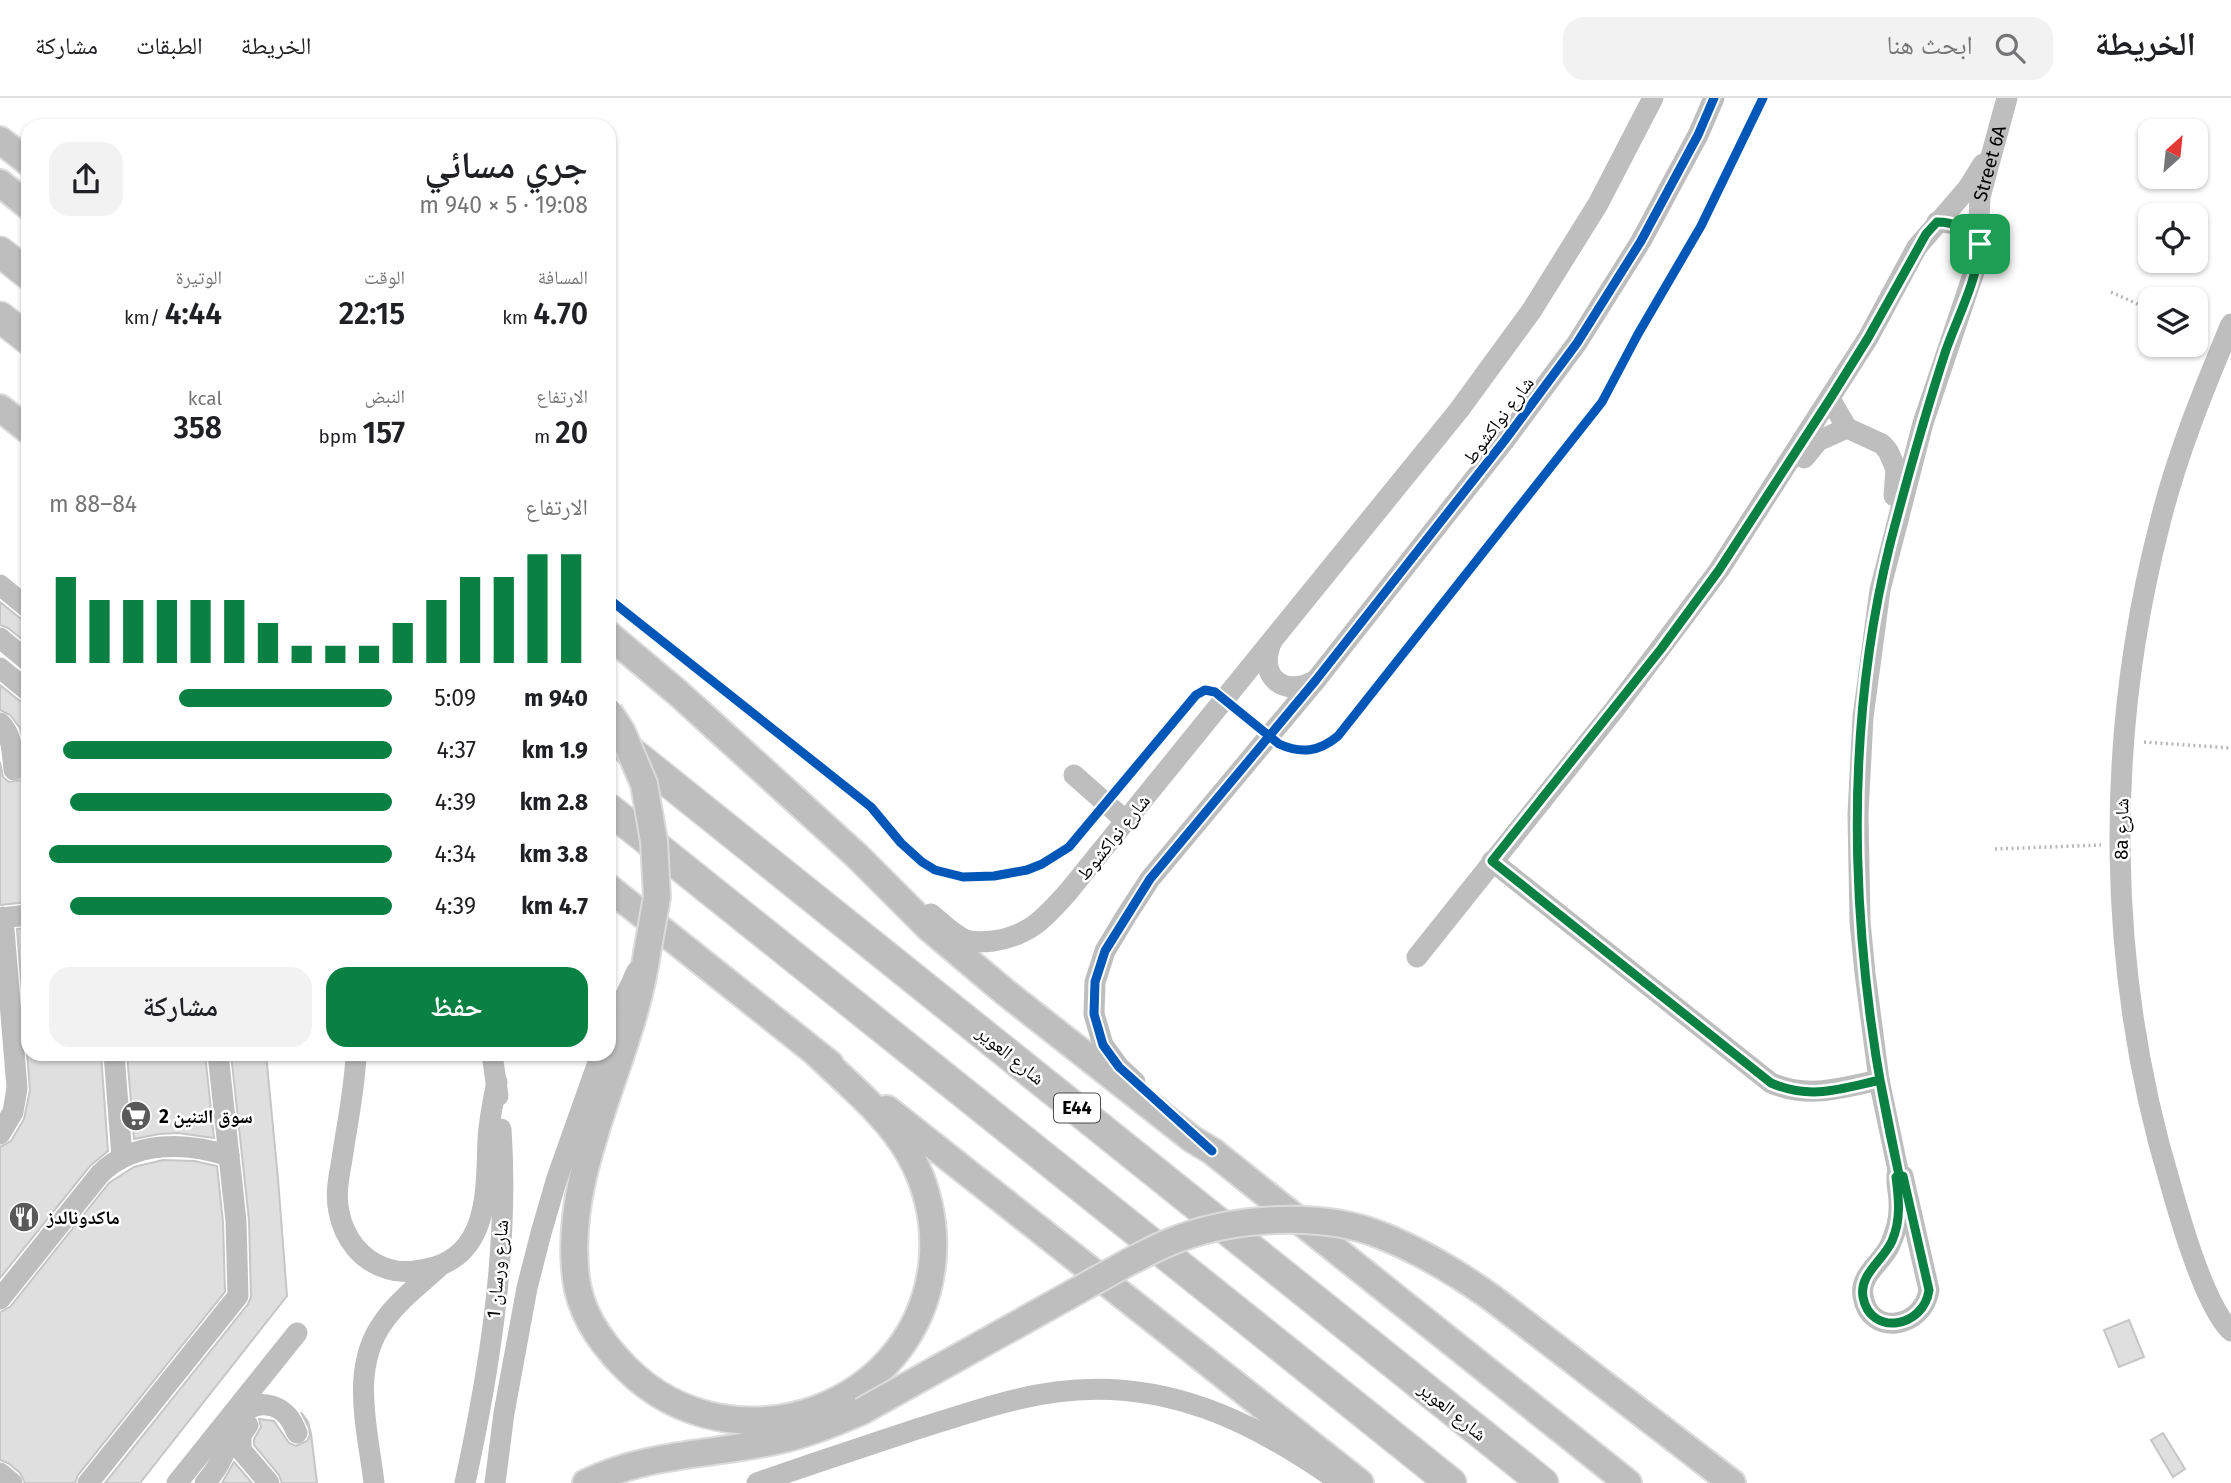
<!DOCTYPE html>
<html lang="ar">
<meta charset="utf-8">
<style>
:root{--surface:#fff;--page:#f2f2f2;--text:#202124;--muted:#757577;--line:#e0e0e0;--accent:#0b8043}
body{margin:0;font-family:"Fira Sans","Noto Naskh Arabic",sans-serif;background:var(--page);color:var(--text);direction:rtl;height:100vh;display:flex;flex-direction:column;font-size:26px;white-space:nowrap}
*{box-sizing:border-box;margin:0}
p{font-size:23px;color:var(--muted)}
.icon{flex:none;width:38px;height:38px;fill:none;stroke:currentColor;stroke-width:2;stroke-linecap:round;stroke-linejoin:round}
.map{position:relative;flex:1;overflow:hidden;direction:ltr}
.panel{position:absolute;left:21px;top:21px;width:595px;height:942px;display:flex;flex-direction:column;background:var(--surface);border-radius:21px;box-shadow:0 2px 5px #0004;direction:rtl}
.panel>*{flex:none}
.needle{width:46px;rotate:27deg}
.fabs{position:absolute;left:2138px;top:21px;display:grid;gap:14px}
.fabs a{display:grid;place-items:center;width:70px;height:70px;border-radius:14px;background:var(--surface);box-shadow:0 2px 5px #0004;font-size:35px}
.pin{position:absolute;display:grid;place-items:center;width:60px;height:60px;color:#fff;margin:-30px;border-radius:14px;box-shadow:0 4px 10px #0006}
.round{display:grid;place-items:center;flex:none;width:74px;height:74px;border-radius:21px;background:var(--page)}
.overview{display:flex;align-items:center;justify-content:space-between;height:119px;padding:0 28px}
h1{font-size:38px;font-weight:600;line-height:52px}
.metrics{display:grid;grid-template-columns:repeat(3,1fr);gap:10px;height:119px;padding:7px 28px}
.metrics div{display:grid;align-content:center}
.metrics b{font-size:30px;font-weight:600}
.metrics small{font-size:19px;font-weight:400}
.metrics p{font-size:19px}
.chart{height:196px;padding:14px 28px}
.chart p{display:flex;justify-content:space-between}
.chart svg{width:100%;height:126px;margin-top:7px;stroke:var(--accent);stroke-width:6}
.action{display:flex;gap:14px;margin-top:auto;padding:14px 28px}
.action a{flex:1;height:80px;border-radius:21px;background:var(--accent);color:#fff;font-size:28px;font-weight:600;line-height:80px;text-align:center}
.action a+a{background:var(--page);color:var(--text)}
ul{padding:0 28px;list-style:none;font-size:23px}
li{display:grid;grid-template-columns:112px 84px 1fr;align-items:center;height:52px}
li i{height:18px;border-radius:9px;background:var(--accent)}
header{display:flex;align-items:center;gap:42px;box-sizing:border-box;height:98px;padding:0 35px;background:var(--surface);border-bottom:2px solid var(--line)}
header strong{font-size:33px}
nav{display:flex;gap:38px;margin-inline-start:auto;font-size:24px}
.search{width:490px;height:63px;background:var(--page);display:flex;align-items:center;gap:18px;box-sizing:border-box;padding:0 24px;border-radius:21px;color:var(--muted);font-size:26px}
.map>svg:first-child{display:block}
</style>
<header>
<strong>الخريطة</strong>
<div class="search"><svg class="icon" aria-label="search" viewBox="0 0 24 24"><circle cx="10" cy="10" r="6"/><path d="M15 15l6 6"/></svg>ابحث هنا</div>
<nav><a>الخريطة</a><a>الطبقات</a><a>مشاركة</a></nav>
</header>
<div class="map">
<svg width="2231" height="1385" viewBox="0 0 2231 1385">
<rect width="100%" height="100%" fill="#fff"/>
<!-- building -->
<path fill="#dfdfdf" stroke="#c6c6c6" stroke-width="2" d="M0,504L20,520L28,523V546L8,530L0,527Z
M0,587L20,603L28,606V804L0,807V664L3,679L9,684L22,682L27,671L24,645L20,630L10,617L0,612Z
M28,830V956H101L108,1053L90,1068L0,1180V1049L11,1043L24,1021L30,992L17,831Z
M127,956H205L214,1040L178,1035L159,1036L134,1041Z
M231,956H266L278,1081L287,1198L140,1385H105L248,1206L251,1199L249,1122Z
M163,1062L194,1063L217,1068L223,1124L225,1194L78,1377L75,1385H25L20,1375L8,1365L0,1362V1214L10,1209L109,1085L134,1069Z
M2129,1222L2144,1259L2119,1269L2104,1232Z
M301,1314L308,1324L311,1336L317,1385H282L279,1377L254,1347V1341L261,1329L259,1321L274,1323L289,1345L296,1348L307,1343L310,1337L309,1330Z
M2163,1335L2185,1371L2173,1379L2151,1342Z
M234,1364L252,1385H222Z"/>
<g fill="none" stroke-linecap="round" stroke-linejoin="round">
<!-- major casing -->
<g stroke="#dbdbdb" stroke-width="30">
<path id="major" d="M0,42L28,64
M0,85L28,108
M0,310L28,332
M609,537L678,595L856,757L928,829L1005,894L1192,1041L1212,1053L1628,1385
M609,790L830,966
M647,855C632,963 562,1070 576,1180C580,1215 602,1246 626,1270C733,1377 923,1311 933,1157C935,1123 927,1087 910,1057C888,1018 849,987 817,956
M887,1011L1360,1385
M1492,1200L1732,1385
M586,1385C646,1355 711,1357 775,1343C805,1337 834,1325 862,1313"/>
</g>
<!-- highway casing -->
<g stroke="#dbdbdb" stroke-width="33">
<path id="highway" d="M0,154L28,176
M0,219L28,241
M620,645L1543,1385
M609,711L1451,1385"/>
</g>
<!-- path -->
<path stroke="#b9b9b9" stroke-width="3.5" stroke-dasharray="2 3.5" stroke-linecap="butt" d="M2111,194L2151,212
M2196,232L2207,237
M2144,644L2231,650
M1995,751L2101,747"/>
<!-- minor -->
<g stroke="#bebebe" stroke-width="21">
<path d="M1937,124C1956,124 1969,131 1980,146"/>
<path d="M2231,226C2204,291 2177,356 2160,425C2104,641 2106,874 2171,1088C2181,1124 2205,1208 2231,1233"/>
<path d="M1830,301L1847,330L1882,346L1888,353L1896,371L1894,398"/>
<path d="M1804,360L1818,343L1847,330"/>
<path d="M0,487L28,510"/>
<path d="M0,540L28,563"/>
<path d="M1272,543C1256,578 1284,601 1316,582"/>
<path d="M0,570L28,593"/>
<path d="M0,625C13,638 12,655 14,672"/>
<path d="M1074,677L1126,723"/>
<path d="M1492,763L1771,985C1809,1001 1841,990 1879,982"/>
<path d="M931,816C941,824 953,837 966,842C973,844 985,844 993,843C1029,838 1045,820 1068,794L1459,312L1532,212L1598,106L1653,0"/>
<path d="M0,820L28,817"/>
<path d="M1417,859L1614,612L1719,472L1868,240L1917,149L1968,90L1983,66"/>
<path d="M609,934L637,873"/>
<path d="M114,956L122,1059"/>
<path d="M356,956C355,990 347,1026 342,1061C339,1078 335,1096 339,1114C344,1140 361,1163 388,1171C404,1176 419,1173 435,1169C490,1152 486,1088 488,1042C489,1023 493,1003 497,984"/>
<path d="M492,956L498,998"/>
<path d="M1135,984L1119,969L1103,947L1094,916L1095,884L1105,853L1126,818L1150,781L1316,582L1505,342L1577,245L1641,143L1698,37L1714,0"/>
<path d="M0,1036L13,1014L17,990L3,819"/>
<path d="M1897,1077L1903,1078L1929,1192C1923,1231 1869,1239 1863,1198C1859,1177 1882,1165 1890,1147C1896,1134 1900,1119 1899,1104C1899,1095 1896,1086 1897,1077Z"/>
<path id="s1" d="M1899,1077L1879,982L1865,875L1860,824L1858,716L1863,619L1880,492L1923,325L1977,165L1980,99L2007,0"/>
<path d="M0,1201L100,1076C134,1042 187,1044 229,1058"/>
<path d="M248,1327L241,1337V1352L269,1385"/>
<path d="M0,1375L12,1385"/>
<path d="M88,1385L238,1198L236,1123L218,956"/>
<path d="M177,1385L297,1235"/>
<path d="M205,1385C211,1378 217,1370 221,1362C232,1342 237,1298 272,1308C286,1312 292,1323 297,1335"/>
<path d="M374,1385C368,1332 349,1270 384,1223C398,1203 419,1187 438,1170"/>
<path d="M465,1385C490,1270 509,1148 501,1031"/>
<path d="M495,1385L504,1315L527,1190L541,1135L557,1080L601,956"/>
<path d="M757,1385C807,1367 857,1351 908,1334C956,1319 1005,1301 1056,1294C1165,1279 1255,1324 1341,1385"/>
</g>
<!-- major -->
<use href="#major" stroke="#bebebe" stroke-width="26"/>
<!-- highway -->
<use href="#highway" stroke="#bebebe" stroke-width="30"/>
<!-- major-bridge casing -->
<g stroke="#dbdbdb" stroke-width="30" stroke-linecap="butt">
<path id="major-bridge" d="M609,614L622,634L644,686L654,743L657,799L647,855
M862,1313L1127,1165C1141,1158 1155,1150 1170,1144C1230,1119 1320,1113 1380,1137C1421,1153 1457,1175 1492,1200"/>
</g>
<!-- major-bridge -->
<use href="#major-bridge" stroke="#bebebe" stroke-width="26"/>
<!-- cycleway casing -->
<g stroke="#fff" stroke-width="13">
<path id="cycleway" d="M609,501L871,709L901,745L922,764L935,772L963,779L994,778L1027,772L1042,766L1069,749L1196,597L1205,592L1215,594L1279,646C1301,656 1319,654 1338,638L1602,304L1638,236L1701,128L1763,0
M1212,1053L1119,969L1103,947L1094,916L1095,884L1105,853L1150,781L1316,582L1505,342L1577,245L1641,143L1698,37L1714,0"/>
</g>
<!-- cycleway -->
<use href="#cycleway" stroke="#0057b8" stroke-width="9"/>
</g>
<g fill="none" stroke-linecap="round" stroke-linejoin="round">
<!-- route casing -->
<g stroke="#fff" stroke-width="14">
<path id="route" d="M1980,146C1969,131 1956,124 1937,124L1926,136L1868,240L1830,301L1719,472L1661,551L1492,763L1771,985C1811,1002 1840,991 1880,982L1899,1077L1896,1079C1899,1102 1901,1122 1892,1143C1883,1163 1859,1176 1863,1199C1870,1239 1924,1230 1929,1192L1903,1078L1899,1077C1852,872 1839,652 1890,446C1907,381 1925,316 1946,252C1958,218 1977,183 1980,146"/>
</g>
<!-- route -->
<use href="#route" stroke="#0b8043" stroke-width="9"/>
</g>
<!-- icons -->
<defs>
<g id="supermarket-disc" transform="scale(1.575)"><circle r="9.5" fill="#595959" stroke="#fff"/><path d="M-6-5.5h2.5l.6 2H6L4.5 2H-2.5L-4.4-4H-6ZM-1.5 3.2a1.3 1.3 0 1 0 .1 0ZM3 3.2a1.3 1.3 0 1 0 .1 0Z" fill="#fff"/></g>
<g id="restaurant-disc" transform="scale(1.575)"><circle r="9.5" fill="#595959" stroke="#fff"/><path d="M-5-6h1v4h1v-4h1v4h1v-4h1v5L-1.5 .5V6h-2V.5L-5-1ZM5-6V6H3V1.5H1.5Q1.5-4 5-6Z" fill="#fff"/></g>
</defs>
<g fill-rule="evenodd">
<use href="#supermarket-disc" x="136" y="1018"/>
<use href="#restaurant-disc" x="24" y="1119"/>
</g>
<g text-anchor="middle" stroke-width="5" stroke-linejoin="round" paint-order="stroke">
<!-- shield labels -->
<rect fill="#fff" stroke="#4c4c4c" stroke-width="2" x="1054" y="995.5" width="46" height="29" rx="5"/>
<g font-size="18" font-weight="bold" fill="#000">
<text x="1077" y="1016">E44</text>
</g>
<!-- street labels -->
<g font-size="19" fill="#000" stroke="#fff">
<text dy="7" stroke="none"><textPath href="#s1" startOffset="1032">Street 6A</textPath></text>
<text transform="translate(1498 322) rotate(-53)" y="7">شارع نواكشوط</text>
<text transform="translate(2121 731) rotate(-89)" y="7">8a شارع</text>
<text transform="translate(1113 739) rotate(-51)" y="7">شارع نواكشوط</text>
<text transform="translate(1011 957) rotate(39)" y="7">شارع العوير</text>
<text transform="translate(497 1171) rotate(-85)" y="7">شارع ورسان 1</text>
<text transform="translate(1453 1313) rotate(39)" y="7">شارع العوير</text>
</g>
<!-- poi labels -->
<g font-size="19" font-weight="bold" fill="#000" stroke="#fff" text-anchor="start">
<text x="159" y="1025">سوق التنين 2</text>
<text x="47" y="1126">ماكدونالدز</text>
</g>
</g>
</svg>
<div class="fabs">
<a><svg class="needle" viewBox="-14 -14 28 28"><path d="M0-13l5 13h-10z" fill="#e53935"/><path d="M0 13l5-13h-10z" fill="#757577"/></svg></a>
<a><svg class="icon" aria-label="locate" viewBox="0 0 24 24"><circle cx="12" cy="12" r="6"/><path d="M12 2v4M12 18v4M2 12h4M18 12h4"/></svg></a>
<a><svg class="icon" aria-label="layers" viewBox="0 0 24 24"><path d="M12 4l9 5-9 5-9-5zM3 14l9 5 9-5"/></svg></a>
</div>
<div class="pin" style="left:1980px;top:146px;background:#1e9e55"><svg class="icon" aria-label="arrive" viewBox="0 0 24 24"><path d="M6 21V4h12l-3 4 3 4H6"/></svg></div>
<section class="panel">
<div class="overview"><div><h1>جري مسائي</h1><p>19:08 · 5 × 940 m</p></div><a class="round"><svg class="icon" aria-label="share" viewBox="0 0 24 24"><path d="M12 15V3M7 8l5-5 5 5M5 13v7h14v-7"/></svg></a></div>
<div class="metrics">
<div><p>المسافة</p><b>4.70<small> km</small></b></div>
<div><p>الوقت</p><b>22:15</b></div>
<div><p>الوتيرة</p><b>4:44<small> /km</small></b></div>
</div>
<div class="metrics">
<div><p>الارتفاع</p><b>20<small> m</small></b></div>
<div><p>النبض</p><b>157<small> bpm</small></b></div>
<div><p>kcal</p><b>358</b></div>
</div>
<div class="chart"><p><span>الارتفاع</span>84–88 m</p>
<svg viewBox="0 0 160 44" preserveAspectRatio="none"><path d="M5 44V14M15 44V22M25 44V22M35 44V22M45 44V22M55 44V22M65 44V30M75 44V38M85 44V38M95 44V38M105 44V30M115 44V22M125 44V14M135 44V14M145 44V6M155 44V6"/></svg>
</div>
<ul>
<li><b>940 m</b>5:09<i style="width:62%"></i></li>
<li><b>1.9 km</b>4:37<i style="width:96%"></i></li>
<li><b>2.8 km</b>4:39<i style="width:94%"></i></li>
<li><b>3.8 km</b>4:34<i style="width:100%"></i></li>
<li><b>4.7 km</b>4:39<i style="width:94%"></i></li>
</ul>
<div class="action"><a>حفظ</a><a>مشاركة</a></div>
</section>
</div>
